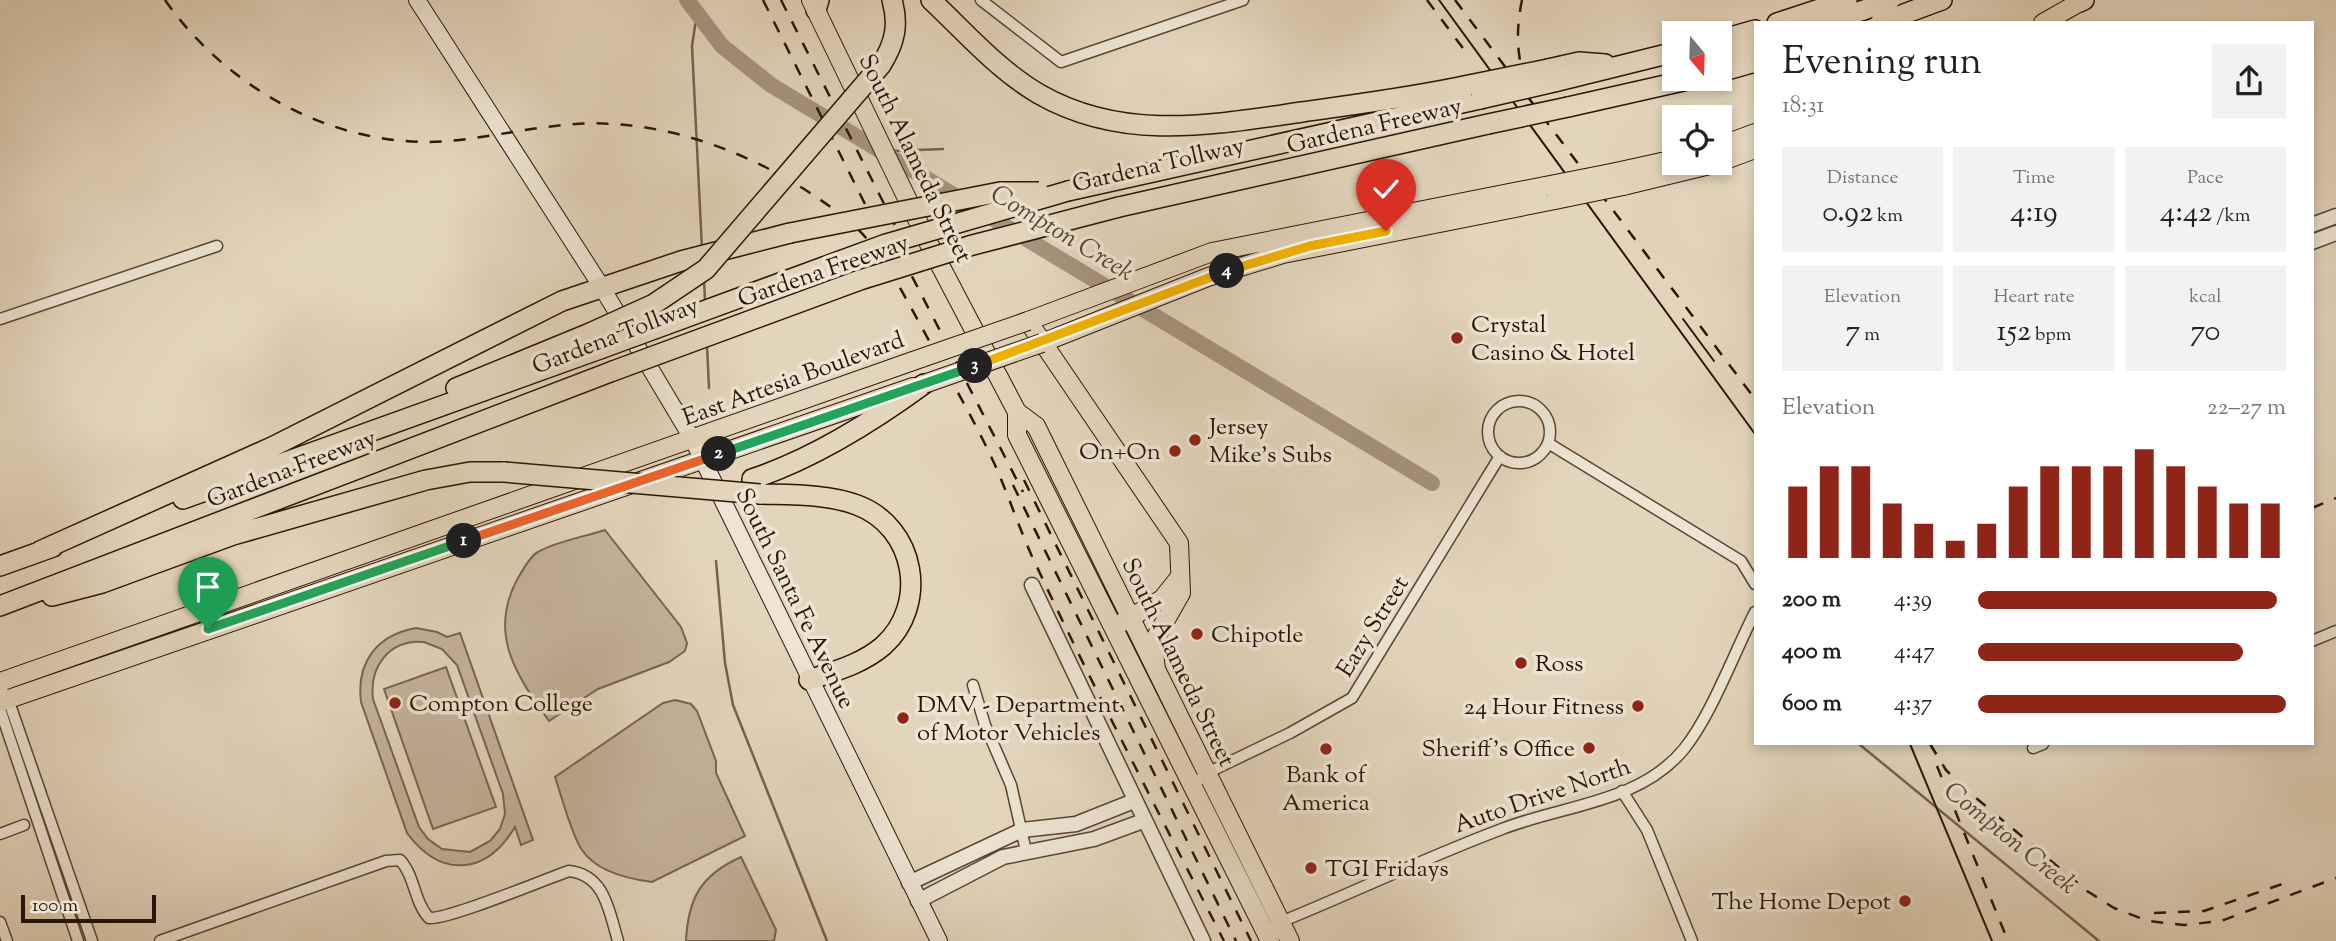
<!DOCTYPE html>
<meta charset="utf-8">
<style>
:root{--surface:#fff;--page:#f2f2f2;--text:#222;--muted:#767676;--accent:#8f2418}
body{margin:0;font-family:"Sorts Mill Goudy",serif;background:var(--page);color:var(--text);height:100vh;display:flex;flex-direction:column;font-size:26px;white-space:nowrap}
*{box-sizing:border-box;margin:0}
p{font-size:23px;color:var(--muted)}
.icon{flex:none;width:38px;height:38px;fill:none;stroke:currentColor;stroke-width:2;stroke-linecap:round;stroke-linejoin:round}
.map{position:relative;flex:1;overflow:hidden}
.sheet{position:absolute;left:1754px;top:21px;width:560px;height:724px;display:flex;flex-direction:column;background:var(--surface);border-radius:0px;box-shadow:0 4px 10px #0003}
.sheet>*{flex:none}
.needle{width:46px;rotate:161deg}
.fabs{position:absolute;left:1662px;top:21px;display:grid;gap:14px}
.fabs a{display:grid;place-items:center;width:70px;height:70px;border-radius:0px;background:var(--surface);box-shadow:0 4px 10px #0003;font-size:35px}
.scale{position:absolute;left:21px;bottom:18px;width:135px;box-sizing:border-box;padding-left:7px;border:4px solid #2c1507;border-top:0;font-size:19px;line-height:24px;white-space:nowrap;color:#2c1507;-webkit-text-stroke:5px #ede4d3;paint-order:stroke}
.pin{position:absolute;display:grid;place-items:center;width:60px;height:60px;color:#fff;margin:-72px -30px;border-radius:50% 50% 50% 0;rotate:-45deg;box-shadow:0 0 7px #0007}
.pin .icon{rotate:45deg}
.km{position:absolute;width:35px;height:35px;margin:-18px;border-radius:50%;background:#222;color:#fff;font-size:19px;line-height:35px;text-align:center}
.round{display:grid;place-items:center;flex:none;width:74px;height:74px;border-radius:0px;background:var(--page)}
.head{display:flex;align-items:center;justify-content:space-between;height:119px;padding:0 28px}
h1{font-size:38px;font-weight:600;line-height:52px}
.figures{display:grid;grid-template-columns:repeat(3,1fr);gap:10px;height:119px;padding:7px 28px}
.figures div{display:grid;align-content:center;border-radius:0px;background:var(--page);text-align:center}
.figures b{font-size:30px;font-weight:600}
.figures small{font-size:19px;font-weight:400}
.figures p{font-size:19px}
.chart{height:196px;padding:14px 28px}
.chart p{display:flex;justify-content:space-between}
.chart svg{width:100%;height:126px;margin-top:7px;stroke:var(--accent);stroke-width:6}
ul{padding:0 28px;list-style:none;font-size:23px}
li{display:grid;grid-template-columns:112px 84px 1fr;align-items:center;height:52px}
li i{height:18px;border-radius:9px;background:var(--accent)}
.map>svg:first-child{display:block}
</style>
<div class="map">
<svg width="2336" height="941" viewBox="0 0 2336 941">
<rect width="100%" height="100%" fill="#e3d5bc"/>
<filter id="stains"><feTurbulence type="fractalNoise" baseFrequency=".00286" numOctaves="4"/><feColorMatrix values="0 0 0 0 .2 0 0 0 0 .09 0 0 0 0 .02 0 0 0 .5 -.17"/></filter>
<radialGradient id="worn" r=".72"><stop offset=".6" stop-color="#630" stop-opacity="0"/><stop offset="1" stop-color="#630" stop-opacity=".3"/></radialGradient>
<!-- green -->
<path fill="#c4b49d" stroke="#786452" stroke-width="2" fill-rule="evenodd" d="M605,530L681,627L687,643L685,651L669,662L598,689L549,721C517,676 487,634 518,578C523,570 530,556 538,552C557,541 584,537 605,530Z
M416,628L437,632L447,637L460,633L533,840L521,845L515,827C486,875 441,879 407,833L361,702C356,662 377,635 416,628ZM424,642L442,649L457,665L503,794L505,814L500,829L490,841L470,852L442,849L428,839L419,827L373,699C369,667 389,639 424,642Z
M446,667L496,807L433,829L384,689Z
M675,700L691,704L697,711L716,761V773L745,836L652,882C629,879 596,871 582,850C572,837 561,794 555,777L663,703Z
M741,857L776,930L774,941H686C688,898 701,875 741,857Z"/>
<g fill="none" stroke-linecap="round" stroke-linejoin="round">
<!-- stream -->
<path stroke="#75614e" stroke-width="2.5" d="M697,13L692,46L702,249
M891,151L943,149
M704,280L705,301
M707,346L709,388
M716,561L725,663L733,705L827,941
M1859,744L2099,941"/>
<!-- river -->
<path stroke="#a5947e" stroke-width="16" d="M687,0L722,46L771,85L1432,483"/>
<!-- minor casing -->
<g stroke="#5a4534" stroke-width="13">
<path id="minor" d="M981,0L1061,62L1243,0
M0,319L217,246
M1488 432a31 31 0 1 1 62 0a31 31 0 1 1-62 0Z
M1548,443L1741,561L1755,584
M2312,641L2336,631
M973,685L985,725L1011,785L1026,851
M0,688L8,699L92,941
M0,709L78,941
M2033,748L2043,744
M1192,786L1207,773L1290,733L1352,698L1500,456
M1622,791L1647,830L1692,941
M0,834L24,825
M0,922L7,941
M1276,924C1352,893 1425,858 1502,829C1563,805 1640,803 1684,749C1712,714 1734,653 1755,612
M160,941L386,861L400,860C415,876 414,902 429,918C448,920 543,880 569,871C605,875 609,911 618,941"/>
</g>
<!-- tertiary casing -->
<g stroke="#5a4534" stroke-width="17">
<path id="tertiary" d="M2312,225L2336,216
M2312,242L2336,233
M1032,585L1203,941
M909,883L1022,830L1076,824L1134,801
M918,901L1003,857L1094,839L1143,821"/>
</g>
<!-- secondary casing -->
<g stroke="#2c1507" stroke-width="18">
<path id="secondary" d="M417,0L601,286L693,440L939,941"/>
</g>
<!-- primary casing -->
<g stroke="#2c1507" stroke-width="20">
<path id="primary" d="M811,0L930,246L1017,412V435L1270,941
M2043,23L2080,2
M1720,146L1755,133
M1720,162L1755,149
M1616,172L1675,159
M1623,186L1718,163
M1042,343L1208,277L1283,254L1555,200
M1017,412L1036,426L1290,941
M1123,622L1162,599L1179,578
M1156,670L1154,652L1156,637L1181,593L1179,543L1028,321L1212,252L1545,186
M0,682L913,361
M0,702L913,387"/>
</g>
<!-- motorway casing -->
<g stroke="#2c1507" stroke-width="22">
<path id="motorway" d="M931,0C965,32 998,70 1039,94C1123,142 1211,125 1302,112C1358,104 1414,97 1469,85
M2080,2L2084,0
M1928,5L1942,0
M816,10L819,0
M1777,23L1847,0
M1823,23L1864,10
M1720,40L1755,30
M1720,54L1755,44
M881,65C895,43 899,25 892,0
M1548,69L1579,62L1605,64
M1720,72L1755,62
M1554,82L1675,52
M1568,107L1692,79
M1068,191L1480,99
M1119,207L1488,124
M456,388L590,333
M752,479C813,459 872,422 924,384
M760,494C791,495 828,494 857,505C916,527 929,605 883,646C862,664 835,671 809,680
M183,499L600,349
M40,551L272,447L562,301L681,261L790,233
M0,566L53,547
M52,596L102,583L233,535L426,480L470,472H504
M0,606L613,371"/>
</g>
<!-- minor -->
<use href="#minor" stroke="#ede4d3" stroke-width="10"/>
<!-- tertiary -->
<use href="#tertiary" stroke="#ede4d3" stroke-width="14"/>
<!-- secondary -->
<use href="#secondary" stroke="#ede4d3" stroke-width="16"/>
<!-- primary -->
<use href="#primary" stroke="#e3d5bc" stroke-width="18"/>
<!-- motorway -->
<use href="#motorway" stroke="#e3d5bc" stroke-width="19"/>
<!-- tram -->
<path stroke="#2c1507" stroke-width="2" d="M1439,0L1755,434
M1683,319L1714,361
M1910,744L1992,941"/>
<!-- rail -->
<path stroke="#2c1507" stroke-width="2.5" stroke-dasharray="12 12" stroke-linecap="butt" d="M165,0C228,90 338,150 449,141C504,136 558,120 613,124C697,129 778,166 844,217C879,244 900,288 921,326C946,372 973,417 995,465C1010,499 1021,534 1037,567C1096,693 1161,817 1224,941
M763,0L899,272
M781,0L913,261
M1427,0L1465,51
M1455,0L1755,399
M1522,0C1515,33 1517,62 1529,93
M901,255L1023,492
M1024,480L1251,941
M1013,485L1236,941
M2312,508L2336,498
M1930,744L1946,770L1963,787L2087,891L2114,908L2148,921L2184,925L2221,921L2336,878
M1937,766L2008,941
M2154,913L2204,911L2291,881"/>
<!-- primary-bridge casing -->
<g stroke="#2c1507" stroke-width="20" stroke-linecap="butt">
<path id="primary-bridge" d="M1545,186L1616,172
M1555,200L1623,186
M913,361L1028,321
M924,384L1042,343"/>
</g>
<!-- motorway-bridge casing -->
<g stroke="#2c1507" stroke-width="22" stroke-linecap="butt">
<path id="motorway-bridge" d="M1864,10L1890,0
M1880,23L1928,5
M1469,85L1548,69
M1480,99L1554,82
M1488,124L1568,107
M790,233L1000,192H1039
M590,333L654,304L706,269L881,65
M600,349L886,244L1068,191
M613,371L860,280L969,246L1119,207
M504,472L760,494"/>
</g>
<!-- primary-bridge -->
<use href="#primary-bridge" stroke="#e3d5bc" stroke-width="18"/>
<!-- motorway-bridge -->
<use href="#motorway-bridge" stroke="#e3d5bc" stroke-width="19"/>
</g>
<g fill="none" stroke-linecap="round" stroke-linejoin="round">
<!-- split-1 casing -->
<g stroke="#fff" stroke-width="14">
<path id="split-1" d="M208,629L464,541"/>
</g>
<!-- split-2 casing -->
<g stroke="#fff" stroke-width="14">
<path id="split-2" d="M464,541L719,454"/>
</g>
<!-- split-3 casing -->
<g stroke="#fff" stroke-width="14">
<path id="split-3" d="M719,454L975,366"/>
</g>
<!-- split-4 casing -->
<g stroke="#fff" stroke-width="14">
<path id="split-4" d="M975,366L1227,271"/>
</g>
<!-- split-5 casing -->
<g stroke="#fff" stroke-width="14">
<path id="split-5" d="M1227,271L1310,246L1386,231"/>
</g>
<!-- split-1 -->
<use href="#split-1" stroke="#22a559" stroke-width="9"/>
<!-- split-2 -->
<use href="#split-2" stroke="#f0652b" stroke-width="9"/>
<!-- split-3 -->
<use href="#split-3" stroke="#22a559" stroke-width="9"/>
<!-- split-4 -->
<use href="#split-4" stroke="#f5b400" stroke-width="9"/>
<!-- split-5 -->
<use href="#split-5" stroke="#f5b400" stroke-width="9"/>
</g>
<!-- markers -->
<g fill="#8f2418" stroke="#ede4d3" stroke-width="2.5">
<circle cx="1457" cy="338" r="7"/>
<circle cx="1195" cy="440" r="7"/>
<circle cx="1175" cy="451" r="7"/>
<circle cx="1197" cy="634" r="7"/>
<circle cx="1521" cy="663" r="7"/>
<circle cx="395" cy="703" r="7"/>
<circle cx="1638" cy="706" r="7"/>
<circle cx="903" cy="718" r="7"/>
<circle cx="1589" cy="748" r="7"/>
<circle cx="1326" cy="749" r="7"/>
<circle cx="1311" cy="868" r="7"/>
<circle cx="1905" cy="901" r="7"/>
</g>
<g text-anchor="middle" stroke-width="7" stroke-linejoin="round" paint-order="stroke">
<!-- street labels -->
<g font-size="24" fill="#2c1507" stroke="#ede4d3">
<text transform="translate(1374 125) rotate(-13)" y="8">Gardena Freeway</text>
<text transform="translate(916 158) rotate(64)" y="8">South Alameda Street</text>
<text transform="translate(1158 164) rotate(-13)" y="8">Gardena Tollway</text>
<text transform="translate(823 270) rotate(-19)" y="8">Gardena Freeway</text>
<text transform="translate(615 335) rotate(-21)" y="8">Gardena Tollway</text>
<text transform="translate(793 378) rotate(-20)" y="8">East Artesia Boulevard</text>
<text transform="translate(291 468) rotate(-21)" y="8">Gardena Freeway</text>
<text transform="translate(796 598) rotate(64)" y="8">South Santa Fe Avenue</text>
<text transform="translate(1372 626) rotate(-58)" y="8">Eazy Street</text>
<text transform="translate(1179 662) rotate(64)" y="8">South Alameda Street</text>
<text transform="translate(1542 795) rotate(-19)" y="8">Auto Drive North</text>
</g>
<!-- poi labels -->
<g font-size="24" fill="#2c1507" stroke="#ede4d3" text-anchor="start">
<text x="1471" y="332">Crystal<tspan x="1471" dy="28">Casino &amp; Hotel</tspan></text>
<text x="1209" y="434">Jersey<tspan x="1209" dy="28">Mike's Subs</tspan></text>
<text x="1161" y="459" text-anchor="end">On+On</text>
<text x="1211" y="642">Chipotle</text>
<text x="1535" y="671">Ross</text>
<text x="409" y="711">Compton College</text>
<text x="917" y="712">DMV - Department<tspan x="917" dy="28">of Motor Vehicles</tspan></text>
<text x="1624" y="714" text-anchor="end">24 Hour Fitness</text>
<text x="1575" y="756" text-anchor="end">Sheriff's Office</text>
<text x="1326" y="782" text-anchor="middle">Bank of<tspan x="1326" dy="28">America</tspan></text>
<text x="1325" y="876">TGI Fridays</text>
<text x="1891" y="909" text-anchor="end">The Home Depot</text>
</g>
<!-- water labels -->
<g font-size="26" font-style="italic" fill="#5c4837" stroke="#ede4d3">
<text transform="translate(1063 232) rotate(31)" y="9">Compton Creek</text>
<text transform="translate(2011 837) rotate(39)" y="9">Compton Creek</text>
</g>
</g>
<rect width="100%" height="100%" filter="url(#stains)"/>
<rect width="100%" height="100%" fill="url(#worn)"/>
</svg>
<div class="fabs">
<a><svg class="needle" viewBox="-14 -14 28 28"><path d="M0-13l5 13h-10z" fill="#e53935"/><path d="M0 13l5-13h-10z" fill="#767676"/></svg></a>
<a><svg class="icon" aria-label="locate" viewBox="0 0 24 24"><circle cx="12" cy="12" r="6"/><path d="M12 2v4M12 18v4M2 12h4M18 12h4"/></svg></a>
</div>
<div class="scale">100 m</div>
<div class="pin" style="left:208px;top:629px;background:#1e9e55"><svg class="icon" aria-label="arrive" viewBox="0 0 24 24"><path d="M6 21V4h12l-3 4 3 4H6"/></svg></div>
<div class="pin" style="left:1386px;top:231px;background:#d93025"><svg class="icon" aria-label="check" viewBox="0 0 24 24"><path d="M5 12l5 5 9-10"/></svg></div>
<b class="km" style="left:464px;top:541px">1</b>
<b class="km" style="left:719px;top:454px">2</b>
<b class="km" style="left:975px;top:366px">3</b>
<b class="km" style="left:1227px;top:271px">4</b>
<section class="sheet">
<div class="head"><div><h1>Evening run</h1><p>18:31</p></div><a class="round"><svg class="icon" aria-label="share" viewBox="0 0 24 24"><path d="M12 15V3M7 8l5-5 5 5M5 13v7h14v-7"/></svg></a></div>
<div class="figures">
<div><p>Distance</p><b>0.92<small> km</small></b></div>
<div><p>Time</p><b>4:19</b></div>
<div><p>Pace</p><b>4:42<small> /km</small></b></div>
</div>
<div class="figures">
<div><p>Elevation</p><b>7<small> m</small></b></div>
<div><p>Heart rate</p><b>152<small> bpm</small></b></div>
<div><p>kcal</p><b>70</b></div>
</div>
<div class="chart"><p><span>Elevation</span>22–27 m</p>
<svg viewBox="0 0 160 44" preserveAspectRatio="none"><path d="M5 44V19M15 44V12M25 44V12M35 44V25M45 44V32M55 44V38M65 44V32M75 44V19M85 44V12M95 44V12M105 44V12M115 44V6M125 44V12M135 44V19M145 44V25M155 44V25"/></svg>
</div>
<ul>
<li><b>200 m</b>4:39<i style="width:97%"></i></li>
<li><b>400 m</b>4:47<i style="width:86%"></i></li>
<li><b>600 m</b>4:37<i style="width:100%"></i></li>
</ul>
</section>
</div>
